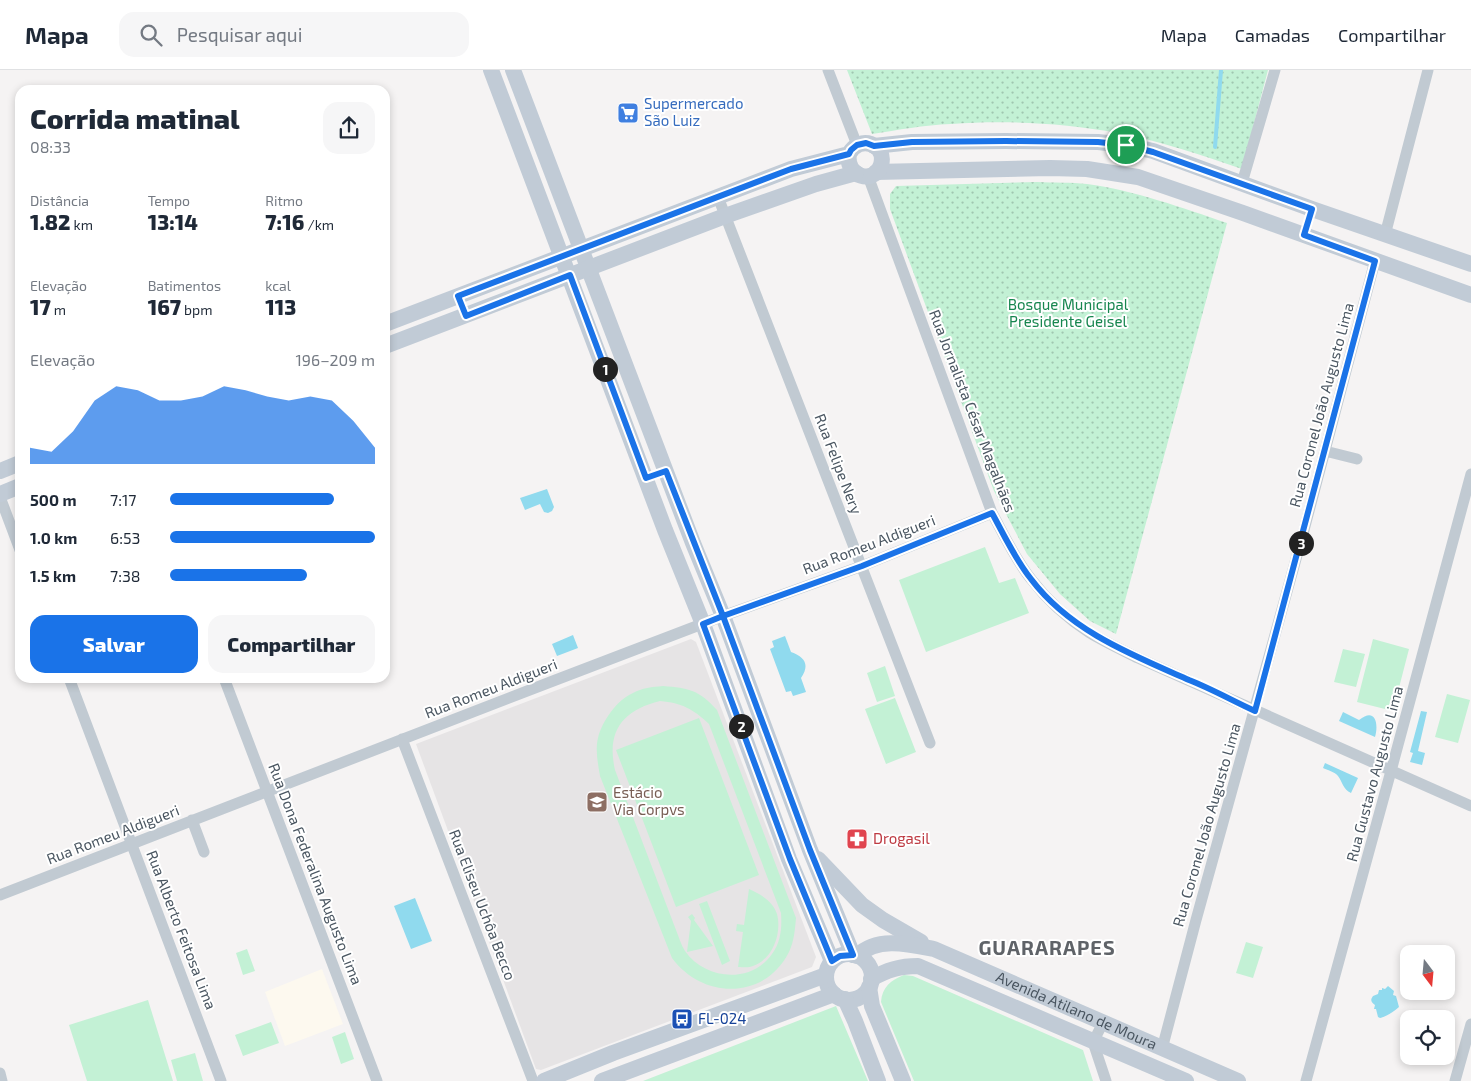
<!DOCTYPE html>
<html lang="pt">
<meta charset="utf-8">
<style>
:root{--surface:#fff;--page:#f6f6f7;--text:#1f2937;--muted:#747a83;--line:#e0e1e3;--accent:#1a73e8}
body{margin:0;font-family:"Exo 2",sans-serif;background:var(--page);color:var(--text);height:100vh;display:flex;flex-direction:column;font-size:19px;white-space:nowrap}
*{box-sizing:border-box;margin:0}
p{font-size:16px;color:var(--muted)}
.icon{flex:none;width:28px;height:28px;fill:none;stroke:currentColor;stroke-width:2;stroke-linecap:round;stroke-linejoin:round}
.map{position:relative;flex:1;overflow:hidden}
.sheet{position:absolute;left:15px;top:15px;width:375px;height:598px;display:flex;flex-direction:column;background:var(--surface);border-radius:15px;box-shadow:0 2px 8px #0003}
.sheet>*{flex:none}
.needle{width:32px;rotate:164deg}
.controls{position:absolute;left:1400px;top:875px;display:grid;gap:10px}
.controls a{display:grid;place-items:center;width:55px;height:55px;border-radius:10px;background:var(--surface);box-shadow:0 2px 8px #0003;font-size:25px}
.pin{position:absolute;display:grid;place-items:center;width:42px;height:42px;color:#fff;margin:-21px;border:2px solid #fff;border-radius:50%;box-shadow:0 1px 5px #0007}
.km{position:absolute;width:25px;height:25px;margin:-12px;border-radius:50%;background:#222;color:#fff;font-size:14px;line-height:25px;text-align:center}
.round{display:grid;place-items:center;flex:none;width:52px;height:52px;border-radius:15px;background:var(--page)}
.head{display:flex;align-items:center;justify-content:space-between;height:85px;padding:0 15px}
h1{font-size:28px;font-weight:800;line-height:38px}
.figures{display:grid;grid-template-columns:repeat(3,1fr);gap:8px;height:85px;padding:5px 15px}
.figures div{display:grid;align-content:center}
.figures b{font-size:21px;font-weight:800}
.figures small{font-size:14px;font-weight:400}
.figures p{font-size:14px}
.chart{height:140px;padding:10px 15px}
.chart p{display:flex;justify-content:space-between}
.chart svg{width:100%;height:90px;margin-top:5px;fill:var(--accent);opacity:.7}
.action{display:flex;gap:10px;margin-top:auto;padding:10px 15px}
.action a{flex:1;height:58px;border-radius:15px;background:var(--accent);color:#fff;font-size:20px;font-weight:800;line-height:58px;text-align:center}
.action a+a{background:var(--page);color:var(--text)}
ul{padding:0 15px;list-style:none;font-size:16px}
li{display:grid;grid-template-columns:80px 60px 1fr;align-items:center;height:38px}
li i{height:12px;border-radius:6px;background:var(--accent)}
header{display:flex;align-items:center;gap:30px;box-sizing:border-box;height:70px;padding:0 25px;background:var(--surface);border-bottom:1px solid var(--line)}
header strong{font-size:24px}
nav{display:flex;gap:28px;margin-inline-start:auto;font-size:18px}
.search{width:350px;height:45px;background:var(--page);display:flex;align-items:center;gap:12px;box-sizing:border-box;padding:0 18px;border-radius:15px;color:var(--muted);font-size:19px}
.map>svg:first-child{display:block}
</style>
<header>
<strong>Mapa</strong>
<div class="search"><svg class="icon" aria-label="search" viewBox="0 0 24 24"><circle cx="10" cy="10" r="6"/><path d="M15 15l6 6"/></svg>Pesquisar aqui</div>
<nav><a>Mapa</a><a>Camadas</a><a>Compartilhar</a></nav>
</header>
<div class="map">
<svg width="1471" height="1011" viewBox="0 0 1471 1011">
<defs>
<pattern id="park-dots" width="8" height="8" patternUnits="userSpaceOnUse" patternTransform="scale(1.25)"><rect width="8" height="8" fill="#c3f1d5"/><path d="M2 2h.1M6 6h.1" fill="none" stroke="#a0c6b0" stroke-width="1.8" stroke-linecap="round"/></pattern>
</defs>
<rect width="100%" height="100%" fill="#f5f3f3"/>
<!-- commercial -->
<path fill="#fdf9ef" d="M322,899L343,954L285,976L265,922Z"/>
<!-- education -->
<path fill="#e6e4e5" d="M691,569L696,572L816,887L812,897L541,1000L536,999L416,674Z"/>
<!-- grass -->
<path fill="#c3f1d5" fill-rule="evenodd" d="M985,477L999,513L1015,508L1029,543L926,582L899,510Z
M1373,569L1409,579L1393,641L1357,632Z
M1343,579L1365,584L1356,617L1334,612Z
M885,596L895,626L877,632L867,603Z
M663,616C689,618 699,620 717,640L796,848C795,859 794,872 789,882C765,930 703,930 672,888L600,706C598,694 595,680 598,668C602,651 617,630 633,623C642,618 652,617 663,616ZM660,631C682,633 693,639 709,654L781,843C782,858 781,872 772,884C751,914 705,910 685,881C681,875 679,867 676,860L615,700C606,661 623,640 660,631Z
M1447,624L1470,630L1458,673L1435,667Z
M895,628L916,682L886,694L865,639Z
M699,648L759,805L676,837L616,680Z
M749,819C760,824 773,831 777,844C782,863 773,889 753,896C749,898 742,897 738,897L743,862L736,861L737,854L744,855Z
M707,831L730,891L722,895L699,834Z
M692,844L695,848L694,850L713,876L687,882L691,851L688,847Z
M1246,872L1263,877L1253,908L1236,903Z
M247,879L255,901L243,905L236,883Z
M904,905L913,906L1083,980L1093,1011H914L881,932C882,917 891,910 904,905Z
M148,930L173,1011H87L69,955Z
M836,936L868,1011H643Z
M271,952L279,973L243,986L235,965Z
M345,962L354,989L341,994L332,967Z
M195,983L203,1011H177L171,990Z"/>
<!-- park -->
<path fill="url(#park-dots)" d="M847,0H1268L1242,99C1201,85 1160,71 1118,63C1063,53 1006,50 951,54C924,55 898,60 872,64Z
M1037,112C1054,113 1071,112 1087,114C1133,120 1183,138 1227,153L1116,564L1090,551L1060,524L1027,484L994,421L890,139V124L896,116Z"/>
<!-- water -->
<path fill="#90daee" d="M547,419L554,437L552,441L548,443L544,442L540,434L525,440L520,428Z
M573,565L578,578L557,586L552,574Z
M785,566L791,582C805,587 810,595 801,608L806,622L793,626L791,621L786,622L770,579L774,577L772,571Z
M1421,641L1427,642L1418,681L1425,683L1422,695L1410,692L1413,683L1410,682Z
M1343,642L1359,650C1375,637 1379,653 1375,667L1339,651Z
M1325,693L1358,708L1351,723C1343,719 1343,713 1338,706C1335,702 1327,700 1323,698Z
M415,828L432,871L411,879L394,836Z
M1388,916L1394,921L1393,925L1396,926L1399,937C1395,941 1385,947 1380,948L1378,947L1376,939H1374L1375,935C1371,932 1370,930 1373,926L1378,924L1379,920H1382V918L1385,919Z"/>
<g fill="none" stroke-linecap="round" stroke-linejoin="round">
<!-- stream -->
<path stroke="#90daee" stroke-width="4" d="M1215,77L1221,0"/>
<!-- street -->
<path stroke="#c1cad2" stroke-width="11" d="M828,0L857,75
M868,106L992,443C1004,465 1015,489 1031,509C1047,530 1068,549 1090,563C1105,572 1122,580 1138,588L1471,736
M1242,113L1275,0
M718,127L930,673
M1385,165L1428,0
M1325,381L1357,389
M0,427L20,480
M69,608L221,1011
M224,608L377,1011
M402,669L533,1011
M192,750L204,782
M0,825L553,611L723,546L862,496L992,443
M1103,953L1093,972L1106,1011
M1162,979L1196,850L1304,460L1375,191
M0,1003L2,1011
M1306,1011L1391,701L1471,404
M1455,1011L1471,954"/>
<!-- secondary -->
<g stroke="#c1cbd6" stroke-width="16">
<path d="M491,0L665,460L703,554L789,789L832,891"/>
<path d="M513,0L693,473L723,546L810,780L853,885"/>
<path d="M874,76L912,72L1006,71L1098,72L1126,75L1153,81L1312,139L1471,194"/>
<path d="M876,102L1050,98L1087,99L1138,107L1243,143L1471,225"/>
<path d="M385,254L791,99L849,84C859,64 887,74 881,95C874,115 845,107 849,84"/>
<path d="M385,276L725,146L816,114L856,103"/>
<path d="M0,401L20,393"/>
<path d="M0,424L20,416"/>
<path d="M818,789L862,835L883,850L921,872"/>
<circle cx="849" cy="907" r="23"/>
<path id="s1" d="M857,886C877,866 909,874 934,879L1238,1011"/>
<path d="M871,909C887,900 900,896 918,896L1186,1011"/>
<path d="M869,917L872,936L903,1011"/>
<path d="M845,929L855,951L878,1011"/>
<path d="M544,1011L613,983L826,905"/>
<path d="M602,1011L834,924"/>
</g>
</g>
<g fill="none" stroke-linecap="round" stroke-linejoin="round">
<!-- route casing -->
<g stroke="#fff" stroke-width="10">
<path id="route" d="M1126,75L1098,72L1006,71L912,72L874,76L866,73L857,75L851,80L849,84L791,99L458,226L466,246L570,205L646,408L666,401L723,546L810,780L853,885L840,886L832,891L790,789L703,554L723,546L862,496L992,443C1004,465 1015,489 1031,509C1070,561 1132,585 1189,610C1212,619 1233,631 1255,641L1375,191L1304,165L1312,139L1153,82L1126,75"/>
</g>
<!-- route -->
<use href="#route" stroke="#1a73e8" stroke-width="6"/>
</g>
<!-- icons -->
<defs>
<g id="supermarket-square" transform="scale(1.125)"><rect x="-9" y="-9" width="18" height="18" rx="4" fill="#3f7fe0" stroke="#fff"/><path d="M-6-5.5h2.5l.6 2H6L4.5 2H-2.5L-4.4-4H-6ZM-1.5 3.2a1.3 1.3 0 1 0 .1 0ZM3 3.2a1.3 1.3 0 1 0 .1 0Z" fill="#fff"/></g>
<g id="university-square" transform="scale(1.125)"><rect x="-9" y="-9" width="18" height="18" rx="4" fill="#8d6e63" stroke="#fff"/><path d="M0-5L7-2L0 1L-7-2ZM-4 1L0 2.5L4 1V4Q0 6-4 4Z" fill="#fff"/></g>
<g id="pharmacy-square" transform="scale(1.125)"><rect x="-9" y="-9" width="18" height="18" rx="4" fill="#e0444e" stroke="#fff"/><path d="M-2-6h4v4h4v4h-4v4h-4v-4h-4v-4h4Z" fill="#fff"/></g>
<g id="bus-square" transform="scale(1.125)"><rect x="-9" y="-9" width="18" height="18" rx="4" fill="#1a4fb4" stroke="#fff"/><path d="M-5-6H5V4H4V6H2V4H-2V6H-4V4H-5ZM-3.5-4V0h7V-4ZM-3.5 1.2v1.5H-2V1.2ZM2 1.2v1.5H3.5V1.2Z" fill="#fff"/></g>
</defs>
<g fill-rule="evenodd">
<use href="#supermarket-square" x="628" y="43"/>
<use href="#university-square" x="597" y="732"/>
<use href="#pharmacy-square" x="857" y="769"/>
<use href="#bus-square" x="682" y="949"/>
</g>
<g text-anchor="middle" stroke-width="4" stroke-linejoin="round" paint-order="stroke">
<!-- shop labels -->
<g font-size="15" fill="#366cbe" stroke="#fff" text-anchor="start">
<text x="644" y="39">Supermercado<tspan x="644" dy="17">São Luiz</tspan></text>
</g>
<!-- park labels -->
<g font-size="15" fill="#17864f" stroke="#fff">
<text x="1068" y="240">Bosque Municipal<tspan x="1068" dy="17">Presidente Geisel</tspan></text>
</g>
<!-- street labels -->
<g font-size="15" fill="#4a5661" stroke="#fff">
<text transform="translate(1322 335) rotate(-75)" y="5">Rua Coronel João Augusto Lima</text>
<text transform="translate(972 341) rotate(69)" y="5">Rua Jornalista César Magalhães</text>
<text transform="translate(838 394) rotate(69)" y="5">Rua Felipe Nery</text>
<text transform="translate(869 475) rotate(-21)" y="5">Rua Romeu Aldigueri</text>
<text transform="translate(491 619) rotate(-21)" y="5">Rua Romeu Aldigueri</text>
<text transform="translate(1375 704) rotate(-75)" y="5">Rua Gustavo Augusto Lima</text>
<text transform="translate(1207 755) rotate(-74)" y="5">Rua Coronel João Augusto Lima</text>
<text transform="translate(113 765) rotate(-21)" y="5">Rua Romeu Aldigueri</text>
<text transform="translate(315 804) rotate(69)" y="5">Rua Dona Federalina Augusto Lima</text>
<text transform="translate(482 835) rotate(69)" y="5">Rua Eliseu Uchôa Becco</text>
<text transform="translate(181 860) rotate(69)" y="5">Rua Alberto Feitosa Lima</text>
<text dy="5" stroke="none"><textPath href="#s1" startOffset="236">Avenida Atilano de Moura</textPath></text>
</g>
<!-- education labels -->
<g font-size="15" fill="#785e54" stroke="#fff" text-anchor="start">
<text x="613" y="728">Estácio<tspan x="613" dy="17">Via Corpvs</tspan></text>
</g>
<!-- health labels -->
<g font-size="15" fill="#be3a42" stroke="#fff" text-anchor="start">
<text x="873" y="774">Drogasil</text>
</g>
<!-- transit labels -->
<g font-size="15" fill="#164399" stroke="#fff" text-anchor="start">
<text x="698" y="954">FL-024</text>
</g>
<!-- district labels -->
<g font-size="20" font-weight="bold" letter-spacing="1" fill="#5f6368" stroke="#fff">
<text x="1047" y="885">GUARARAPES</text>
</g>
</g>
</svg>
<div class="controls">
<a><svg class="needle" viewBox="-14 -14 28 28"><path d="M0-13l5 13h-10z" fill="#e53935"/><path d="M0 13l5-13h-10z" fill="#747a83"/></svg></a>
<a><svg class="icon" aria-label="locate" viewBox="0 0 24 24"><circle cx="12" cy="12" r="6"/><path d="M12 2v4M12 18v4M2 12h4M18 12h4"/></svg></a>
</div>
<div class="pin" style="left:1126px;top:75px;background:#1e9e55"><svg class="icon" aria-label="arrive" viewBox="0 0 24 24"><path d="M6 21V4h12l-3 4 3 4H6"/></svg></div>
<b class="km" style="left:605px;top:299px">1</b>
<b class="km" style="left:741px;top:656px">2</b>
<b class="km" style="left:1301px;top:473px">3</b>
<section class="sheet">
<div class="head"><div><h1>Corrida matinal</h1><p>08:33</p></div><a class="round"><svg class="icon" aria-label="share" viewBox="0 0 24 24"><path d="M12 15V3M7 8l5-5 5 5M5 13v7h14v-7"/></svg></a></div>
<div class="figures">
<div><p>Distância</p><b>1.82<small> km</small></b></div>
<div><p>Tempo</p><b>13:14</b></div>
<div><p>Ritmo</p><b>7:16<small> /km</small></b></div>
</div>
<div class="figures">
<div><p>Elevação</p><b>17<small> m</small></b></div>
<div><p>Batimentos</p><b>167<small> bpm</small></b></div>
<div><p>kcal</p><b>113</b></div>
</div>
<div class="chart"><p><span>Elevação</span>196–209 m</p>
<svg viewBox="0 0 160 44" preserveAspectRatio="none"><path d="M0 44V36L10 38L20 28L30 13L40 6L50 8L60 13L70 13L80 11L90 6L100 8L110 11L120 13L130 11L140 13L150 23L160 36V44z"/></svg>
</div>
<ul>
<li><b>500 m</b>7:17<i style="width:80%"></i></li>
<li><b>1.0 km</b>6:53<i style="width:100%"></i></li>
<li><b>1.5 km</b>7:38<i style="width:67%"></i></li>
</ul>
<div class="action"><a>Salvar</a><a>Compartilhar</a></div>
</section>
</div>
